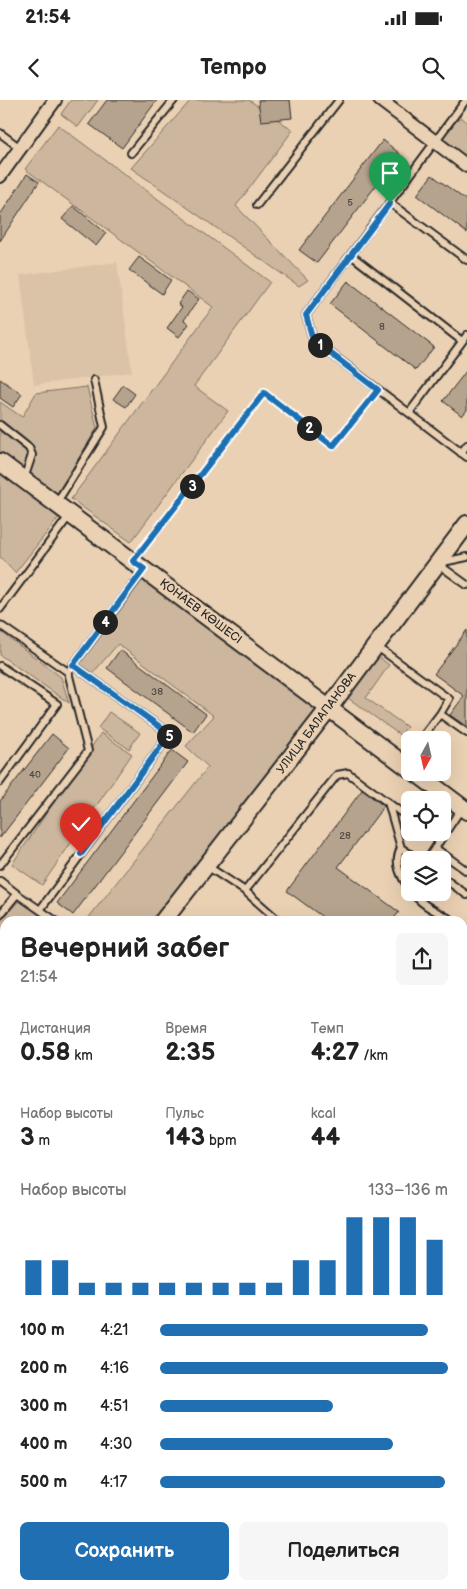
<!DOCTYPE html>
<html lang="ru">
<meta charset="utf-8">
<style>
:root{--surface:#fff;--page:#f6f6f6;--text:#222;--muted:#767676;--accent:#1f6fb2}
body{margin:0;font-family:"Balsamiq Sans",sans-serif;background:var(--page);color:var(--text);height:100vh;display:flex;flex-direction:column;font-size:19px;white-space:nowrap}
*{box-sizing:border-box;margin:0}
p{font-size:16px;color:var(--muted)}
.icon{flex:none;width:28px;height:28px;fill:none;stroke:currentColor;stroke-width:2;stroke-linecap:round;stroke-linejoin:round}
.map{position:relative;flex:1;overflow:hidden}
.sheet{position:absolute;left:0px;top:816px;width:468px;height:674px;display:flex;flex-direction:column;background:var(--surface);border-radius:15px 15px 0 0;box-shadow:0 5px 20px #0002}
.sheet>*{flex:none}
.needle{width:32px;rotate:188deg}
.buttons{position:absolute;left:401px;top:631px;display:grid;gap:10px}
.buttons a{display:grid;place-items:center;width:50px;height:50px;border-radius:8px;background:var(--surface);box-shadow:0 5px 20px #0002;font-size:25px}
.pin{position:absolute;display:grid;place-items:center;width:42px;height:42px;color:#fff;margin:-51px -21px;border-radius:50% 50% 50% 0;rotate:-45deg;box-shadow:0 0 5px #0007}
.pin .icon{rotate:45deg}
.km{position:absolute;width:25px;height:25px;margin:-12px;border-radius:50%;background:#222;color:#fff;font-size:14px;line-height:25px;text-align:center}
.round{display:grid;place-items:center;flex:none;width:52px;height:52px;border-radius:8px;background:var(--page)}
.headline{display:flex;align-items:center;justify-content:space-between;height:85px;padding:0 20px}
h1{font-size:28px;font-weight:600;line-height:38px}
.metrics{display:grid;grid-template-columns:repeat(3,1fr);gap:8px;height:85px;padding:5px 20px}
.metrics div{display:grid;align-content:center}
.metrics b{font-size:25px;font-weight:600}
.metrics small{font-size:14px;font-weight:400}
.metrics p{font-size:14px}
.chart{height:140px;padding:10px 20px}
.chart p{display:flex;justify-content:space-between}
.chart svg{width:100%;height:90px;margin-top:5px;stroke:var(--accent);stroke-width:6}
.button{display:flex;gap:10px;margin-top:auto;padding:10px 20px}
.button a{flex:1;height:58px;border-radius:8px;background:var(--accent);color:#fff;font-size:20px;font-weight:600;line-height:58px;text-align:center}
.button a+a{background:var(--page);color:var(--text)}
ul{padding:0 20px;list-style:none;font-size:16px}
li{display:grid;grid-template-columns:80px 60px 1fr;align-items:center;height:38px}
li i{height:12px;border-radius:6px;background:var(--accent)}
.status{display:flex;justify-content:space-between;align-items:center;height:35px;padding:0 25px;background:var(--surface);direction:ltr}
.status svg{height:14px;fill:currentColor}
header{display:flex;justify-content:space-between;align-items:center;height:65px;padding:0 20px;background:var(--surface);font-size:22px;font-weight:600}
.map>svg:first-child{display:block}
</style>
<div class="status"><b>21:54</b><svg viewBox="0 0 49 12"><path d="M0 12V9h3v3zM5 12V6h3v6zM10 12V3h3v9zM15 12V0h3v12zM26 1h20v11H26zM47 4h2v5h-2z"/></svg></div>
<header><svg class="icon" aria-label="back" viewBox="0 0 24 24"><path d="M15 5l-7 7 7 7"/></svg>Tempo<svg class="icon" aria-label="search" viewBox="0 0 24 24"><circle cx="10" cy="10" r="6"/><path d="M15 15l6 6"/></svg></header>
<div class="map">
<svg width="467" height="1489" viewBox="0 0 467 1489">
<rect width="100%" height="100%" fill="#ebd1b3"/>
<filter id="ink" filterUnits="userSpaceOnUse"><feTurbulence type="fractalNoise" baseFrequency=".02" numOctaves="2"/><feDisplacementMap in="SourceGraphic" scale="10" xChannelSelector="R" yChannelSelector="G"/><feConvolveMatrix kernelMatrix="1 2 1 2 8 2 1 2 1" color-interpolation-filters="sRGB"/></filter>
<g filter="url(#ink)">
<!-- built -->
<path fill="#dbc3a8" d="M117,162L132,272L34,285L20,175Z"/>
<!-- green -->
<path fill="#ccb69d" stroke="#7c7064" d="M71,0H98L78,27L61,14Z
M191,0H249L293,30L236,106L308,180L299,186L131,68Z
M461,17L467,22V60L438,38Z
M58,25L270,182L194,286L228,311L131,442L71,399L213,207L25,69Z
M87,287L97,328L55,397L0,356V302L22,317L36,293Z
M0,369L60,416L15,473L0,457Z
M144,474L324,610L158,821H86L208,667L186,646L214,616L118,544L93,573L78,563Z
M0,531L61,577L69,603L0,555Z
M378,556L389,565L366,598L407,627L400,635L348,598Z
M109,612L140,633L129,649L98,628Z
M101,633L132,654L42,785L12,764Z
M20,800L48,821H5V833L0,830V821Z
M467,913V1146L463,1152L462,919Z
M5,950V1018L0,1022V956Z
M5,1302V1353L0,1354V1303Z
M0,1414L5,1416V1471L0,1470Z
M111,1485H191L194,1489H115Z
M238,1485H348L352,1489H231Z"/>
<!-- building -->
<path fill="#b6a38e" stroke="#2b2b2b" d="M107,0H157L122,48L89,24Z
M258,0H290L292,18L261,21Z
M383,40L400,54L317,163L299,150Z
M27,74L39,82L0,141V115Z
M432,75L467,101V133L417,95Z
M73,106L106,133L96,146L62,119Z
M139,157L171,180L162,194L129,170Z
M348,181L434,247L416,270L330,204Z
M187,191L199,199L184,220L189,224L179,237L167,228L182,207L178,204Z
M467,270V310L462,316L443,301Z
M0,279L22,294L13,307L0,298Z
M123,285L135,294L126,307L113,299Z
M467,530V627L450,615L464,596L434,574Z
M120,550L206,614L193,632L107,568Z
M52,634L69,648L0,738V701Z
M172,650L188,662L73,815L57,803Z
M362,690L384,706L338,767L399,812L392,821H328L287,791Z"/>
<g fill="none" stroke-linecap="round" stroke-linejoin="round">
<!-- service casing -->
<g stroke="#2b2b2b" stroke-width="10">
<path id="service" d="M466,0L306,215L313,240L467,357
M0,33L20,48
M131,53L174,0
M390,103L467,160
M257,105L339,0
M351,155L462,241
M409,313L467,235
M0,325L29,348L32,355L24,379
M461,353L467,345
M57,402L104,327L94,280
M443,462L467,457
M438,464L467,485
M0,509L69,416
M0,525L68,572L144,470
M376,546L449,599L440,614L420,640
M0,566L57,604L0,682
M440,614L467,633
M388,702L401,748L419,760
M428,732L439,741
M401,748C393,763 401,777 410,790
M435,748L467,771
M427,760L461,709
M0,765L88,651L68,572
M207,766L245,791L279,821
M442,777L467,795
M0,781L17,794
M245,791L337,675L348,673L410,719
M412,792C423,807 439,812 453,821
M40,810L170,634L73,565
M0,815L17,794L56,821
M462,828L467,830
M462,1161L467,1164"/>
</g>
<!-- minor casing -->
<g stroke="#2b2b2b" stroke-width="16">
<path id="minor" d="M380,0L467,66
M0,76L55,0
M462,910L467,904
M415,1485L420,1489"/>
</g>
<!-- tertiary casing -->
<g stroke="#2b2b2b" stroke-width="20">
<path id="tertiary" d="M0,362L410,669
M415,672L467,711
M163,821L329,608L467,424
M0,1032L5,1026"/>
</g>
<!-- path -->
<path stroke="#2b2b2b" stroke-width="2" stroke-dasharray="1 4" stroke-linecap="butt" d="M141,451L264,293L333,347L373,295
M462,1021L466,1015
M462,1204L467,1198
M462,1232L467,1225
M0,1300H5
M0,1357H5
M0,1411L5,1413
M462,1428L467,1422
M3,1473L5,1474
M462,1480L467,1484
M36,1485L43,1489
M107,1485L112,1489
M194,1485L196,1489
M351,1485L356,1489
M58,1489L59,1485
M226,1489L233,1485"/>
<!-- service -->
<use href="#service" stroke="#ebd1b3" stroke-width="6"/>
<!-- minor -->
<use href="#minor" stroke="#ebd1b3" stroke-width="12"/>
<!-- tertiary -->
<use href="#tertiary" stroke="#ebd1b3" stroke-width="16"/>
</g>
</g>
<g fill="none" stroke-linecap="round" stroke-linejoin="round" filter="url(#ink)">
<!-- route casing -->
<g stroke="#fff" stroke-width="10">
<path id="route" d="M81,754L170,634L73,565L144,469L133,461L264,293L333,346L378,290L313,240L306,215L390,103"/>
</g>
<!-- route -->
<use href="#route" stroke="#1f6fb2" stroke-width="6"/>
</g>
<g text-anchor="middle" stroke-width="4.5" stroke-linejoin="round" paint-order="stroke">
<!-- number labels -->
<g font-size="10" fill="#4e4944">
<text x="350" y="106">5</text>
<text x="382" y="230">8</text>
<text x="157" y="595">38</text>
<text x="35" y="678">40</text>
<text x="345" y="739">28</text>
</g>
<!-- street labels -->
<g font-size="12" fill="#2b2b2b" stroke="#ebd1b3">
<text transform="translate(201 511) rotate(37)" y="4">ҚОНАЕВ КӨШЕСІ</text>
<text transform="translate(316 623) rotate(-53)" y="4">УЛИЦА БАЛАПАНОВА</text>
</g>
</g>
</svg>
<div class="buttons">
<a><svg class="needle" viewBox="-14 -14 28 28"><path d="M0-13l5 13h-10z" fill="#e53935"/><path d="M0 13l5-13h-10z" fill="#767676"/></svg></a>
<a><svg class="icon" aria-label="locate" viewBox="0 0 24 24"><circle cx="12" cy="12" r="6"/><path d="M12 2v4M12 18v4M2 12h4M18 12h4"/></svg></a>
<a><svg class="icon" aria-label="layers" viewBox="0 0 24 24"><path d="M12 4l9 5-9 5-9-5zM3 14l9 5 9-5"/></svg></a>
</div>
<div class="pin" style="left:390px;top:103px;background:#1e9e55"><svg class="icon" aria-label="arrive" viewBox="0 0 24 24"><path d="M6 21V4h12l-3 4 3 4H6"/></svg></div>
<div class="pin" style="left:81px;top:754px;background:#d93025"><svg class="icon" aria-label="check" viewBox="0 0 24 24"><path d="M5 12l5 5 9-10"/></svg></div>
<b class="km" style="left:320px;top:245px">1</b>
<b class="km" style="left:309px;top:328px">2</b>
<b class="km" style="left:192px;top:386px">3</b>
<b class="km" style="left:105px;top:522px">4</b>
<b class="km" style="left:169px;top:636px">5</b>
<section class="sheet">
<div class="headline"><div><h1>Вечерний забег</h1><p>21:54</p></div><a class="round"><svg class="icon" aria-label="share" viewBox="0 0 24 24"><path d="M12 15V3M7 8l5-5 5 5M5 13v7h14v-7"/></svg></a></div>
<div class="metrics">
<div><p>Дистанция</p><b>0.58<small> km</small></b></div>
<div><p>Время</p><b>2:35</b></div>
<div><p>Темп</p><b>4:27<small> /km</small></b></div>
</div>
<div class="metrics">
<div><p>Набор высоты</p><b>3<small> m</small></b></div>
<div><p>Пульс</p><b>143<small> bpm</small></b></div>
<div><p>kcal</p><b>44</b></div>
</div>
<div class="chart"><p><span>Набор высоты</span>133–136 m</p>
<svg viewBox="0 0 160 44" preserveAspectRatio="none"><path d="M5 44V27M15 44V27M25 44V38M35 44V38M45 44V38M55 44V38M65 44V38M75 44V38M85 44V38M95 44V38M105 44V27M115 44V27M125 44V6M135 44V6M145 44V6M155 44V17"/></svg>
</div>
<ul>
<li><b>100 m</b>4:21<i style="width:93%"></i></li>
<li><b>200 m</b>4:16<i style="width:100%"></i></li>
<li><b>300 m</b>4:51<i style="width:60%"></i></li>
<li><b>400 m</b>4:30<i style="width:81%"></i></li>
<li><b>500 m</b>4:17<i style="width:99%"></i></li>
</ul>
<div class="button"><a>Сохранить</a><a>Поделиться</a></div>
</section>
</div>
